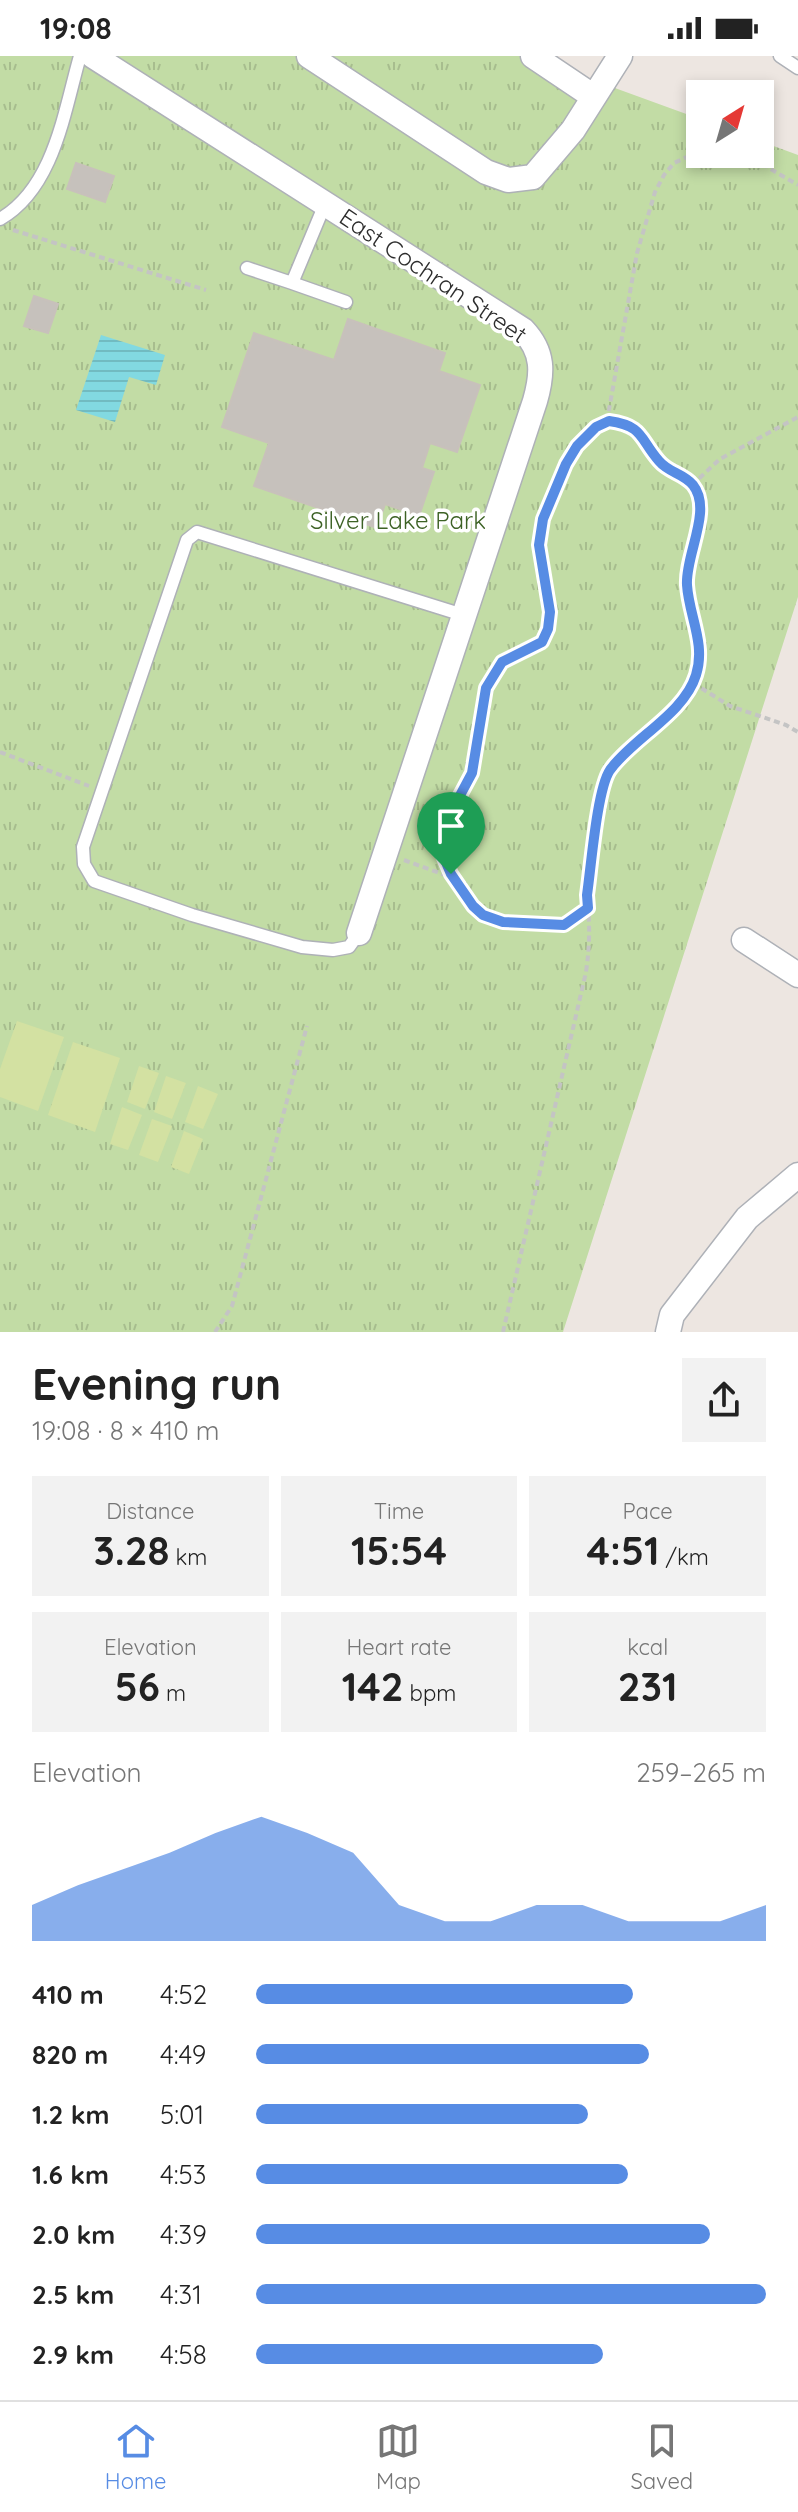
<!DOCTYPE html>
<meta charset="utf-8">
<style>
:root{--surface:#fff;--page:#f2f2f2;--text:#222;--muted:#767676;--line:#e0e0e0;--accent:#578ce4}
body{margin:0;font-family:Quicksand,sans-serif;background:var(--page);color:var(--text);height:100vh;display:flex;flex-direction:column;font-size:30px;white-space:nowrap}
*{box-sizing:border-box;margin:0}
p{font-size:26px;color:var(--muted)}
.icon{flex:none;width:44px;height:44px;fill:none;stroke:currentColor;stroke-width:2;stroke-linecap:round;stroke-linejoin:round}
.map{position:relative;height:1276px;overflow:hidden}
.details{display:flex;flex-direction:column;background:var(--surface);flex:1}
.details>*{flex:none}
.needle{width:52px;rotate:37deg}
.buttons{position:absolute;left:686px;top:24px;display:grid;gap:16px}
.buttons a{display:grid;place-items:center;width:88px;height:88px;border-radius:0px;background:var(--surface);box-shadow:0 4px 12px #0003;font-size:40px}
.pin{position:absolute;display:grid;place-items:center;width:68px;height:68px;color:#fff;margin:-82px -34px;border-radius:50% 50% 50% 0;rotate:-45deg;box-shadow:0 0 8px #0007}
.pin .icon{rotate:45deg}
.round{display:grid;place-items:center;flex:none;width:84px;height:84px;border-radius:0px;background:var(--page)}
.headline{display:flex;align-items:center;justify-content:space-between;height:136px;padding:0 32px}
h1{font-size:44px;font-weight:800;line-height:60px}
.figures{display:grid;grid-template-columns:repeat(3,1fr);gap:12px;height:136px;padding:8px 32px}
.figures div{display:grid;align-content:center;border-radius:0px;background:var(--page);text-align:center}
.figures b{font-size:40px;font-weight:800}
.figures small{font-size:22px;font-weight:400}
.figures p{font-size:22px}
.chart{height:224px;padding:16px 32px}
.chart p{display:flex;justify-content:space-between}
.chart svg{width:100%;height:144px;margin-top:8px;fill:var(--accent);opacity:.7}
ul{padding:0 32px;list-style:none;font-size:26px}
li{display:grid;grid-template-columns:128px 96px 1fr;align-items:center;height:60px}
li i{height:20px;border-radius:10px;background:var(--accent)}
.status{display:flex;justify-content:space-between;align-items:center;height:56px;padding:0 40px;background:var(--surface);direction:ltr}
.status svg{height:22px;fill:currentColor}
.tabs{display:flex;justify-content:space-around;align-items:center;height:112px;border-top:2px solid var(--line);background:var(--surface);font-size:22px;color:var(--muted)}
.tabs a{display:grid;justify-items:center;gap:4px}
.tabs .on{color:var(--accent)}
.map>svg:first-child{display:block}
</style>
<div class="status"><b>19:08</b><svg viewBox="0 0 49 12"><path d="M0 12V9h3v3zM5 12V6h3v6zM10 12V3h3v9zM15 12V0h3v12zM26 1h20v11H26zM47 4h2v5h-2z"/></svg></div>
<div class="map">
<svg width="798" height="1276" viewBox="0 0 798 1276">
<defs>
<pattern id="grass-tufts" width="24" height="20" patternUnits="userSpaceOnUse" patternTransform="scale(2)"><rect width="24" height="20" fill="#c2dca5"/><path d="M3 7l-1-3M5 7V3M7 7l1-3M15 17l-1-3M17 17v-4M19 17l1-3" fill="none" stroke="#a7bd8e"/></pattern>
<pattern id="water-rules" width="6" height="5" patternUnits="userSpaceOnUse" patternTransform="scale(2)"><rect width="6" height="5" fill="#82d9e1"/><path d="M0 2.5h6" fill="none" stroke="#71bbc1"/></pattern>
</defs>
<rect width="100%" height="100%" fill="#ede6e1"/>
<!-- grass -->
<path fill="url(#grass-tufts)" d="M0,0H527L700,63V98H760V85L798,99V541L563,1276H0Z"/>
<!-- pitch -->
<path fill="#d3e1a2" d="M17,965L64,981L38,1055L0,1041V1013Z
M73,986L120,1002L95,1076L48,1059Z
M139,1010L159,1017L145,1053L127,1046Z
M166,1020L186,1027L172,1063L154,1056Z
M198,1030L218,1038L203,1073L185,1066Z
M122,1051L142,1059L128,1094L110,1088Z
M152,1063L172,1070L158,1106L139,1099Z
M184,1075L203,1083L189,1118L171,1111Z"/>
<!-- water -->
<path fill="url(#water-rules)" d="M101,279L165,299L156,329L129,321L115,366L76,354Z"/>
<!-- building -->
<path fill="#c6c1bc" stroke="#c8c1bb" stroke-width="2" d="M76,107L114,120L105,146L67,133Z
M34,240L58,248L48,277L24,270Z
M348,263L445,297L439,315L480,329L457,396L430,387L422,412L434,416L419,460L385,448L377,472L254,430L269,387L222,371L254,277L334,304Z"/>
<g fill="none" stroke-linecap="round" stroke-linejoin="round">
<!-- service casing -->
<g stroke="#aeb1b7" stroke-width="15">
<path id="service" d="M780,0L798,12
M325,148L292,227L346,246
M0,163C54,132 64,56 80,0
M247,212L292,227
M359,877L349,891L333,894L302,891L192,859L94,825L84,808L83,791L187,484L197,476L463,559"/>
</g>
<!-- minor casing -->
<g stroke="#aeb1b7" stroke-width="27">
<path id="minor" d="M93,0L523,274C544,296 543,317 535,345L359,877
M309,0L486,116L508,124L533,121L573,74L620,0
M533,0L594,41
M744,884L798,919
M668,1276L672,1259L747,1162L798,1119"/>
</g>
<!-- path -->
<path stroke="#c4c4c4" stroke-width="4" stroke-dasharray="6 4" stroke-linecap="butt" d="M745,98L798,129
M13,174L206,234
M607,365L637,197L655,136L664,119L674,107L700,95
M692,429L720,403L798,361
M693,627L730,650L786,669L798,676
M0,696L89,730
M404,804L442,818H451
M215,1276L232,1250L307,970
M503,1276L586,916C590,889 590,867 587,839L602,734L609,715L666,662L688,636L696,621L701,594L687,531L688,511L702,449L698,436L682,419L667,414L656,402L639,377L627,368L609,365L596,371L577,390L566,408L543,463L539,489L550,556L548,573L542,586L502,606L486,632L472,717L440,777L442,797L451,818L473,850L483,859L503,866L564,869L588,852"/>
<!-- service -->
<use href="#service" stroke="#fff" stroke-width="12"/>
<!-- minor -->
<use href="#minor" stroke="#fff" stroke-width="24"/>
</g>
<g fill="none" stroke-linecap="round" stroke-linejoin="round">
<!-- route casing -->
<g stroke="#fff" stroke-width="16">
<path id="route" d="M609,365C644,370 639,382 659,405C669,417 683,417 693,429C713,454 685,499 687,529C689,560 706,588 696,619C684,658 633,682 610,714C597,733 591,812 587,839L588,852L564,869L503,866L483,859L473,850L451,818L442,797L440,777L472,717L486,632L502,606L542,586L548,573L550,556L539,489L543,463L566,408L577,390L596,371Z"/>
</g>
<!-- route -->
<use href="#route" stroke="#578ce4" stroke-width="10"/>
</g>
<g text-anchor="middle" stroke-width="7" stroke-linejoin="round" paint-order="stroke">
<!-- street labels -->
<g font-size="24" fill="#2d2d2d" stroke="#fff">
<text transform="translate(433 220) rotate(34)" y="8">East Cochran Street</text>
</g>
<!-- park labels -->
<g font-size="24" fill="#3d6225" stroke="#fff">
<text x="398" y="473">Silver Lake Park</text>
</g>
</g>
</svg>
<div class="buttons">
<a><svg class="needle" viewBox="-14 -14 28 28"><path d="M0-13l5 13h-10z" fill="#e53935"/><path d="M0 13l5-13h-10z" fill="#767676"/></svg></a>
</div>
<div class="pin" style="left:451px;top:818px;background:#1e9e55"><svg class="icon" aria-label="arrive" viewBox="0 0 24 24"><path d="M6 21V4h12l-3 4 3 4H6"/></svg></div>
</div>
<section class="details">
<div class="headline"><div><h1>Evening run</h1><p>19:08 · 8 × 410 m</p></div><a class="round"><svg class="icon" aria-label="share" viewBox="0 0 24 24"><path d="M12 15V3M7 8l5-5 5 5M5 13v7h14v-7"/></svg></a></div>
<div class="figures">
<div><p>Distance</p><b>3.28<small> km</small></b></div>
<div><p>Time</p><b>15:54</b></div>
<div><p>Pace</p><b>4:51<small> /km</small></b></div>
</div>
<div class="figures">
<div><p>Elevation</p><b>56<small> m</small></b></div>
<div><p>Heart rate</p><b>142<small> bpm</small></b></div>
<div><p>kcal</p><b>231</b></div>
</div>
<div class="chart"><p><span>Elevation</span>259–265 m</p>
<svg viewBox="0 0 160 44" preserveAspectRatio="none"><path d="M0 44V33L10 27L20 22L30 17L40 11L50 6L60 11L70 17L80 33L90 38L100 38L110 33L120 33L130 38L140 38L150 38L160 33V44z"/></svg>
</div>
<ul>
<li><b>410 m</b>4:52<i style="width:74%"></i></li>
<li><b>820 m</b>4:49<i style="width:77%"></i></li>
<li><b>1.2 km</b>5:01<i style="width:65%"></i></li>
<li><b>1.6 km</b>4:53<i style="width:73%"></i></li>
<li><b>2.0 km</b>4:39<i style="width:89%"></i></li>
<li><b>2.5 km</b>4:31<i style="width:100%"></i></li>
<li><b>2.9 km</b>4:58<i style="width:68%"></i></li>
</ul>
</section>
<nav class="tabs">
<a class="on"><svg class="icon" aria-label="home" viewBox="0 0 24 24"><path d="M3 11l9-7 9 7M6 9v11h12V9"/></svg>Home</a>
<a><svg class="icon" aria-label="map" viewBox="0 0 24 24"><path d="M3 6l6-2 6 2 6-2v14l-6 2-6-2-6 2zM9 4v14M15 6v14"/></svg>Map</a>
<a><svg class="icon" aria-label="saved" viewBox="0 0 24 24"><path d="M7 4h10v16l-5-4-5 4z"/></svg>Saved</a>
</nav>
